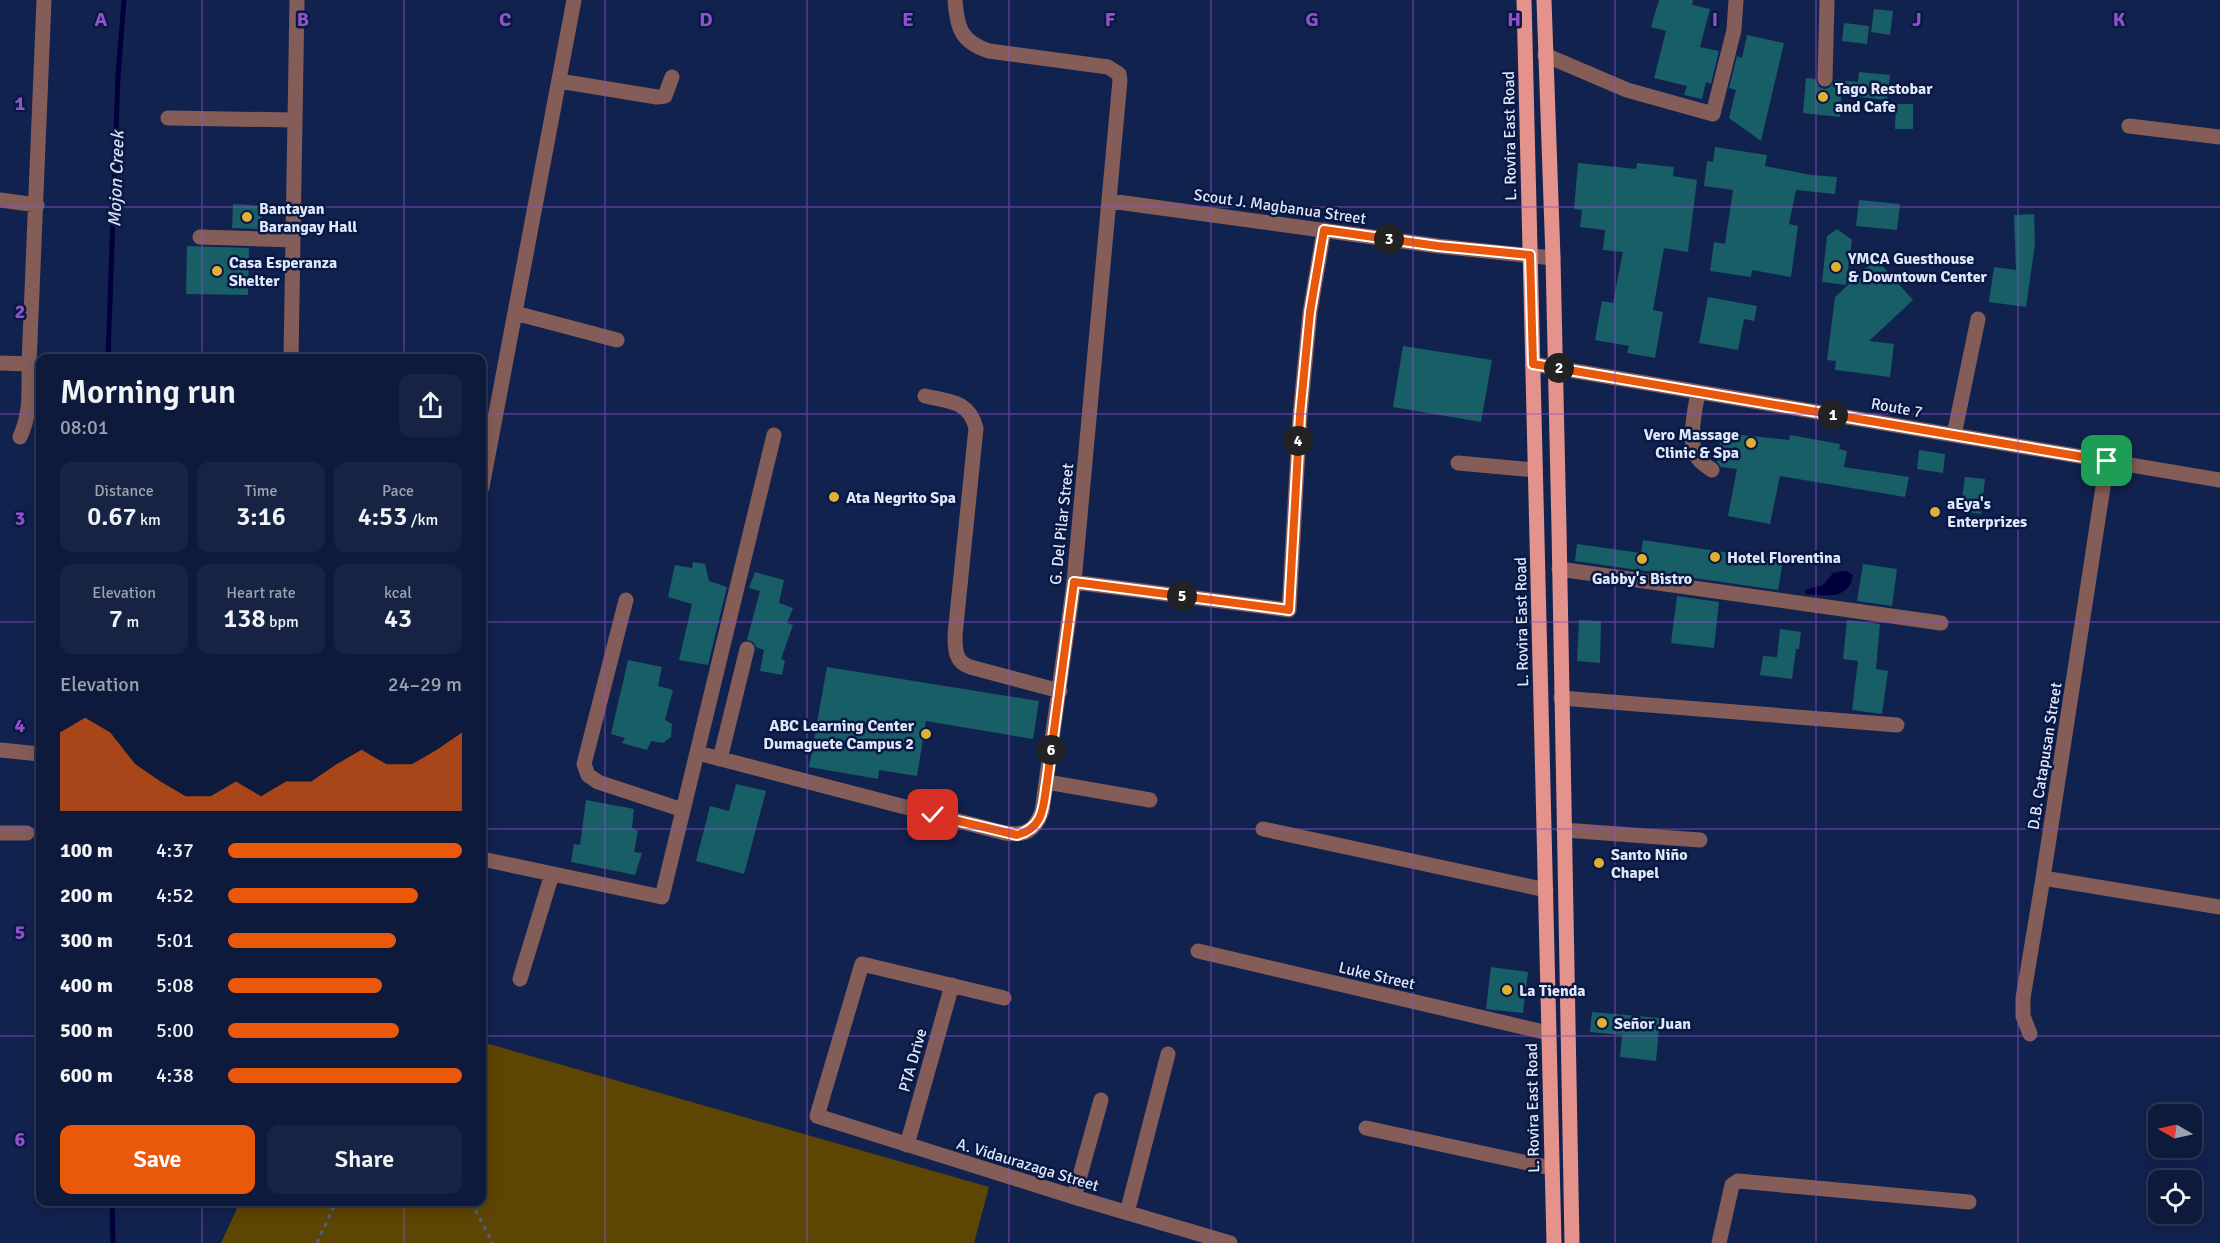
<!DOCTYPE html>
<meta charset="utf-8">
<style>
:root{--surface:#0e1a3b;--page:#172342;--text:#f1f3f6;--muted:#9ba1af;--line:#2e3855;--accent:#ea580c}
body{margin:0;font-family:Signika,sans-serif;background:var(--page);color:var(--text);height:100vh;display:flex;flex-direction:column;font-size:22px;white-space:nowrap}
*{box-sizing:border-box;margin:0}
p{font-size:20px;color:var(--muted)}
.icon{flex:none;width:33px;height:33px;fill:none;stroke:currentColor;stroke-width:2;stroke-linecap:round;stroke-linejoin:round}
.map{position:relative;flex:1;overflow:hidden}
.sheet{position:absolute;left:36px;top:354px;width:450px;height:852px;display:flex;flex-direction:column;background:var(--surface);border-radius:12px;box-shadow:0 3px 15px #0003,0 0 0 2px var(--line)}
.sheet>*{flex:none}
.needle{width:39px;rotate:279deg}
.buttons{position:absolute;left:2148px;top:1104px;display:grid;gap:12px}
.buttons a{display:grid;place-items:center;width:54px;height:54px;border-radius:12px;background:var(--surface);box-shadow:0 3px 15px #0003,0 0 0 2px var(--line);font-size:30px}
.pin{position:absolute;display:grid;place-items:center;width:51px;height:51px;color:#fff;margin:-26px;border-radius:12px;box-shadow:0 3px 9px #0006}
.km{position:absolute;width:30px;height:30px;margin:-15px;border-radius:50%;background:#222;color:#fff;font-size:16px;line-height:30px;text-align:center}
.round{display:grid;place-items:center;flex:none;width:63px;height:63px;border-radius:12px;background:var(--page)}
.head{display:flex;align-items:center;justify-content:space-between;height:102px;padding:0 24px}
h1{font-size:33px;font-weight:600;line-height:45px}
.figures{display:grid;grid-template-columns:repeat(3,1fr);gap:9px;height:102px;padding:6px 24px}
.figures div{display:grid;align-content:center;border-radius:12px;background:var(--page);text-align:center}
.figures b{font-size:26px;font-weight:600}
.figures small{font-size:16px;font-weight:400}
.figures p{font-size:16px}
.chart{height:168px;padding:12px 24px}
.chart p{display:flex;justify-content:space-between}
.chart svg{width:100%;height:108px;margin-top:6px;fill:var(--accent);opacity:.7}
.cta{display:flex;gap:12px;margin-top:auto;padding:12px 24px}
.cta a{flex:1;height:69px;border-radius:12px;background:var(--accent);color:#fff;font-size:24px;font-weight:600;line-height:69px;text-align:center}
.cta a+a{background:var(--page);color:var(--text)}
ul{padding:0 24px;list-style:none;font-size:20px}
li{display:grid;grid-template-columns:96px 72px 1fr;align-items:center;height:45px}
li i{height:15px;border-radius:8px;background:var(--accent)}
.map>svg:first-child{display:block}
</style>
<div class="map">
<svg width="2220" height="1243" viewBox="0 0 2220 1243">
<rect width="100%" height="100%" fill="#12224f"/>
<!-- green -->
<path fill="#5d4504" d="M482,1042L989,1187L974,1243H221L240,1202H482Z"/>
<!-- water -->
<path fill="#01003c" d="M1841,571H1847L1853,575C1849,600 1826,596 1806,594L1805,590L1823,585L1833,573Z"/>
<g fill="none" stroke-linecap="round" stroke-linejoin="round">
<!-- stream -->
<path stroke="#01003c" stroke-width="5" d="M108,358L118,76L124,0
M112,1202L113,1243"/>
</g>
<!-- building -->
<path fill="#175e66" d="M1659,0H1693L1692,5L1710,9L1700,47L1719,51L1711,84L1706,82L1702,99L1684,95L1687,86L1654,78L1666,31L1651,27Z
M1874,9L1893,11L1890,35L1871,32Z
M1844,23L1869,26L1867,44L1842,41Z
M1747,35L1784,43L1761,141L1729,118L1736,90L1729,88L1737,56L1742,58Z
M1859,72L1890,75L1887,100L1841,95L1840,117L1803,113L1806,78L1815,79L1819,87L1825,89L1830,87L1834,80L1858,82Z
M1896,104H1913V129H1895Z
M1715,147L1767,155L1765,166L1811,175L1837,177L1835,194L1796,190L1789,224L1798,226L1791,277L1752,270L1751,277L1710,271L1714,242L1725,244L1733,190L1704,186L1707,161L1713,162Z
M1578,163L1636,169L1637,163L1674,167L1673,176L1697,180L1688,252L1664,248L1653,310L1663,312L1655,358L1627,353L1629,346L1595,340L1602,301L1613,303L1623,252L1603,250L1605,230L1580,227L1582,210L1574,209Z
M1859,200L1900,204L1897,230L1856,226Z
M233,204L262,206L261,229L232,228Z
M2034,214L2035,244L2026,307L1989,302L1994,267L2016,270L2014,215Z
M1837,229L1852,240L1846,285L1822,282L1827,236Z
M187,246L249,248L248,295L186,294Z
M1876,259L1913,300L1869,341L1894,344L1890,377L1835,370L1836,361L1827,360L1835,297Z
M1708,297L1757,306L1754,321L1744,319L1738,350L1699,343Z
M1403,346L1492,360L1481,422L1393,407Z
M1721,433L1789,440L1790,435L1840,444L1839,449L1847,451L1844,467L1909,477L1905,497L1780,476L1770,524L1728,516L1737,469L1721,467L1717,462Z
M1919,450L1945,454L1943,473L1917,469Z
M1965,477L1985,479L1981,514L1960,511Z
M1643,540L1783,561L1778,590L1575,561L1577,544L1641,553Z
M693,562L705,564L709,581L727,587L708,665L679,660L692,604L668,597L675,565L692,568Z
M1863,564L1897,569L1892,606L1857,601Z
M755,572L784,580L779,603L793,608L787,623L793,625L781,659L785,660L782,675L760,671L764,650L756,647L753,642L747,640L760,591L749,588Z
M1677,596L1719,602L1714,648L1671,643Z
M1579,620L1601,621L1600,663L1577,661Z
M1847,620L1880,624L1876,669L1888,671L1882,714L1852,710L1858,661L1843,659Z
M1780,629L1801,632L1799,649H1796L1792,679L1760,675L1763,656L1777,657Z
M628,660L662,667L658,686L673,690L665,720L672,724L671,737L663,743L651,741L647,750L622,743L625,738L611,734Z
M827,667L1039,701L1033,739L926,721L917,776L879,770L878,779L809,767Z
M736,784L766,791L744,874L696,861L710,806L729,811Z
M586,800L634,809L632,828L638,831L634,852L642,853L635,875L571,862L574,844L580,845Z
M1491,967L1528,972L1523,1013L1486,1009Z
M1592,1012L1660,1018L1656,1061L1620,1057L1622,1035L1590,1032Z"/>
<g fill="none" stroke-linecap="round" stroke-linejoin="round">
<!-- path -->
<path stroke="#505e82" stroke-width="3" stroke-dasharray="4.5 4.5" stroke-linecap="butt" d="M471,1202L493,1243
M317,1243L336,1202"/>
<!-- minor -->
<path stroke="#845d59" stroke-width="15" d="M1545,55L1627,90L1713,114L1734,30L1736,0
M1825,79L1827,0
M559,81L657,97L665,96L672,77
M168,118L295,120
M2129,126L2220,137
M0,200L37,205
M1110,201L1438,246L1553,258
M200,237L293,240
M515,313L617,340
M291,358L297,0
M0,363L29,364
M1533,364L2220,480
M1698,392C1695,410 1686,446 1700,461C1703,464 1708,467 1712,470
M925,396C949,402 969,400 976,428L955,635C955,649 955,662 970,667L1060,691
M1954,435L1978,319
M20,437C31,414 29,389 29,364L44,0
M2107,461L2043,878L2220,907
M1458,463L1535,470
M482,487L574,0
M1559,569L1941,623
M1074,582L1289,610L1300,415L1310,312L1324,230
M626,600L584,764L588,775L598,782L683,810
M1561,698L1897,725
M0,750L40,754
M698,753L1005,833C1025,836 1035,831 1042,811L1074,582L1120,80L1119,74L1108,67L989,51C961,42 957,28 955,0
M720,759L747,649
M1047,782L1150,800
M1263,829L1546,890
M1564,830L1700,840
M0,833H27
M482,859L662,897L774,435
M1198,951L1548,1033
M520,979L552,874
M1004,998L862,964L817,1116L1074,1197L1230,1243
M2030,1034L2023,1016V998L2043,878
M1366,1128L1551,1168
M907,1145L952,985
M1074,1197L1101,1100
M1127,1213L1168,1054
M1719,1243L1732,1185L1738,1181L1969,1202"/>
<!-- major -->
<path stroke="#e3938b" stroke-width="15" d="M1524,0L1554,1243
M1544,0L1553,258L1559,529L1572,1243"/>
</g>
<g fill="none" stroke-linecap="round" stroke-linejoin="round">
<!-- route casing -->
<g stroke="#fff" stroke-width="12">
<path id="route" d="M933,815L1017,835C1045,827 1043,806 1047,782L1074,582L1289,610L1300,415L1310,312L1324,230L1438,246L1530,255L1533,364L2107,461"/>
</g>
<!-- route -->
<use href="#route" stroke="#ea580c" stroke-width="8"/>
</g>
<!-- grid -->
<path fill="none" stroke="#8f52cb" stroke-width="1.5" stroke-opacity="0.55" d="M202,0V358M404,0V358M605,0V1243M807,0V1243M1009,0V1243M1211,0V1243M1413,0V1243M1615,0V1243M1816,0V1243M2018,0V1243M0,207H2220M0,414H40M482,414H2220M0,622H40M482,622H2220M0,829H40M482,829H2220M0,1036H40M482,1036H2220M202,1202V1243M404,1202V1243"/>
<!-- markers -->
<g fill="#e0b034" stroke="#091843" stroke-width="2">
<circle cx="1823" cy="97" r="6"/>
<circle cx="247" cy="217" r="6"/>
<circle cx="1836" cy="267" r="6"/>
<circle cx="217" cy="271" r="6"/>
<circle cx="1751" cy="443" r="6"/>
<circle cx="834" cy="497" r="6"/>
<circle cx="1935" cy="512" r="6"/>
<circle cx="1715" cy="557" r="6"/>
<circle cx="1642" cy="559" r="6"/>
<circle cx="926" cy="734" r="6"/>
<circle cx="1599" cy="863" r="6"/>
<circle cx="1507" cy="990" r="6"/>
<circle cx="1602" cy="1023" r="6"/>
</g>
<g text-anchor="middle" stroke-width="5" stroke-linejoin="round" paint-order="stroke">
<!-- poi labels -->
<g font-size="16" font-weight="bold" fill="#dfe8f9" stroke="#091843" text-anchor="start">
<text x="1835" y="94">Tago Restobar<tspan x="1835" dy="18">and Cafe</tspan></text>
<text x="259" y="214">Bantayan<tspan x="259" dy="18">Barangay Hall</tspan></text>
<text x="1848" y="264">YMCA Guesthouse<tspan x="1848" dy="18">&amp; Downtown Center</tspan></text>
<text x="229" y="268">Casa Esperanza<tspan x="229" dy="18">Shelter</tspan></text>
<text x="1739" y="440" text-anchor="end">Vero Massage<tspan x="1739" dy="18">Clinic &amp; Spa</tspan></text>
<text x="846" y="503">Ata Negrito Spa</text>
<text x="1947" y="509">aEya's<tspan x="1947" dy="18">Enterprizes</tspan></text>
<text x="1727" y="563">Hotel Florentina</text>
<text x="1642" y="584" text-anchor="middle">Gabby's Bistro</text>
<text x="914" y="731" text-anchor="end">ABC Learning Center<tspan x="914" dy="18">Dumaguete Campus 2</tspan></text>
<text x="1611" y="860">Santo Niño<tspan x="1611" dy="18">Chapel</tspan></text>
<text x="1519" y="996">La Tienda</text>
<text x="1614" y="1029">Señor Juan</text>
</g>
<!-- street labels -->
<g font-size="16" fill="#dfe8f9" stroke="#091843">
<text transform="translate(1509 136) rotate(-91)" y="6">L. Rovira East Road</text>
<text transform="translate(1280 206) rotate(8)" y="6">Scout J. Magbanua Street</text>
<text transform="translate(1897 407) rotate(10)" y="6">Route 7</text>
<text transform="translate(1061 524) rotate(-84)" y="6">G. Del Pilar Street</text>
<text transform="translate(1521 622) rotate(-91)" y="6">L. Rovira East Road</text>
<text transform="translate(2044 756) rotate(-81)" y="6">D.B. Catapusan Street</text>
<text transform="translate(1377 975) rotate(13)" y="6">Luke Street</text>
<text transform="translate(912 1060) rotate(-74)" y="6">PTA Drive</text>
<text transform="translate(1532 1108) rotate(-91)" y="6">L. Rovira East Road</text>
<text transform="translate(1028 1164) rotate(17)" y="6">A. Vidaurazaga Street</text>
</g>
<!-- water labels -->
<g font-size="18" font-style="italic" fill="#d5def2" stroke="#091843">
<text transform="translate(116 179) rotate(-88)" y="6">Mojon Creek</text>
</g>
</g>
<g font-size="20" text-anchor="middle" font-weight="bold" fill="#8f52cb" stroke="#091843" stroke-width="5" stroke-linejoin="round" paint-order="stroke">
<text x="101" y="26">A</text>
<text x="303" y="26">B</text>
<text x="505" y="26">C</text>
<text x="706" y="26">D</text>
<text x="908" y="26">E</text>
<text x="1110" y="26">F</text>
<text x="1312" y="26">G</text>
<text x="1514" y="26">H</text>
<text x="1715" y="26">I</text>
<text x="1917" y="26">J</text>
<text x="2119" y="26">K</text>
<text x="20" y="110">1</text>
<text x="20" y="318">2</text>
<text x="20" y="525">3</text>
<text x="20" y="732">4</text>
<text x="20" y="939">5</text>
<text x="20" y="1146">6</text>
</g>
</svg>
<div class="buttons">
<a><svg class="needle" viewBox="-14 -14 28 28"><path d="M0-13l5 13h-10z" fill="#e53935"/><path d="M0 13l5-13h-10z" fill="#9ba1af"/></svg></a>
<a><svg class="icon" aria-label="locate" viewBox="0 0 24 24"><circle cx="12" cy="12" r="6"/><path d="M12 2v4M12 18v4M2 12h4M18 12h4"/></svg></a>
</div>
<div class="pin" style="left:2107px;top:461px;background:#1e9e55"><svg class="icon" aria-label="arrive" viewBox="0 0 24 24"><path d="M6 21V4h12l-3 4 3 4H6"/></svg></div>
<div class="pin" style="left:933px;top:815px;background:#d93025"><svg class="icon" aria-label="check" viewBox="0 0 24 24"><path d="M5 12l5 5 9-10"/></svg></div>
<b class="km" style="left:1833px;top:415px">1</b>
<b class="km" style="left:1559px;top:368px">2</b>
<b class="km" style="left:1389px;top:239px">3</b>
<b class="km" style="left:1298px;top:441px">4</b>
<b class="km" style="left:1182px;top:596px">5</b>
<b class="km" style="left:1051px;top:750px">6</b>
<section class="sheet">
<div class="head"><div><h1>Morning run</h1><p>08:01</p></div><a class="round"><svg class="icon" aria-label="share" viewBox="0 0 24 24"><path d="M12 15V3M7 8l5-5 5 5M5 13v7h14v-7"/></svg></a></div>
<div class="figures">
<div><p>Distance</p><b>0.67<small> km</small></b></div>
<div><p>Time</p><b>3:16</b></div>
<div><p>Pace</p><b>4:53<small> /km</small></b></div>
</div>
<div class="figures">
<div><p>Elevation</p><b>7<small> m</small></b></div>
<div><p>Heart rate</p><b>138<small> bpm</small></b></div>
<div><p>kcal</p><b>43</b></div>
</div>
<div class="chart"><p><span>Elevation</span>24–29 m</p>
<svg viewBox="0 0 160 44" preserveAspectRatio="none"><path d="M0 44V12L10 6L20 12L30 25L40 32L50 38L60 38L70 32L80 38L90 32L100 32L110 25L120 19L130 25L140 25L150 19L160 12V44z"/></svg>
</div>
<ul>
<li><b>100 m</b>4:37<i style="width:100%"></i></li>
<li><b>200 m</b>4:52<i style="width:81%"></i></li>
<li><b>300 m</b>5:01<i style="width:72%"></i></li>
<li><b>400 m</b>5:08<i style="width:66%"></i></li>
<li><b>500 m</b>5:00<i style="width:73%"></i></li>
<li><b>600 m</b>4:38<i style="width:100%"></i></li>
</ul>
<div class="cta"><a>Save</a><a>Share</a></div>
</section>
</div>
